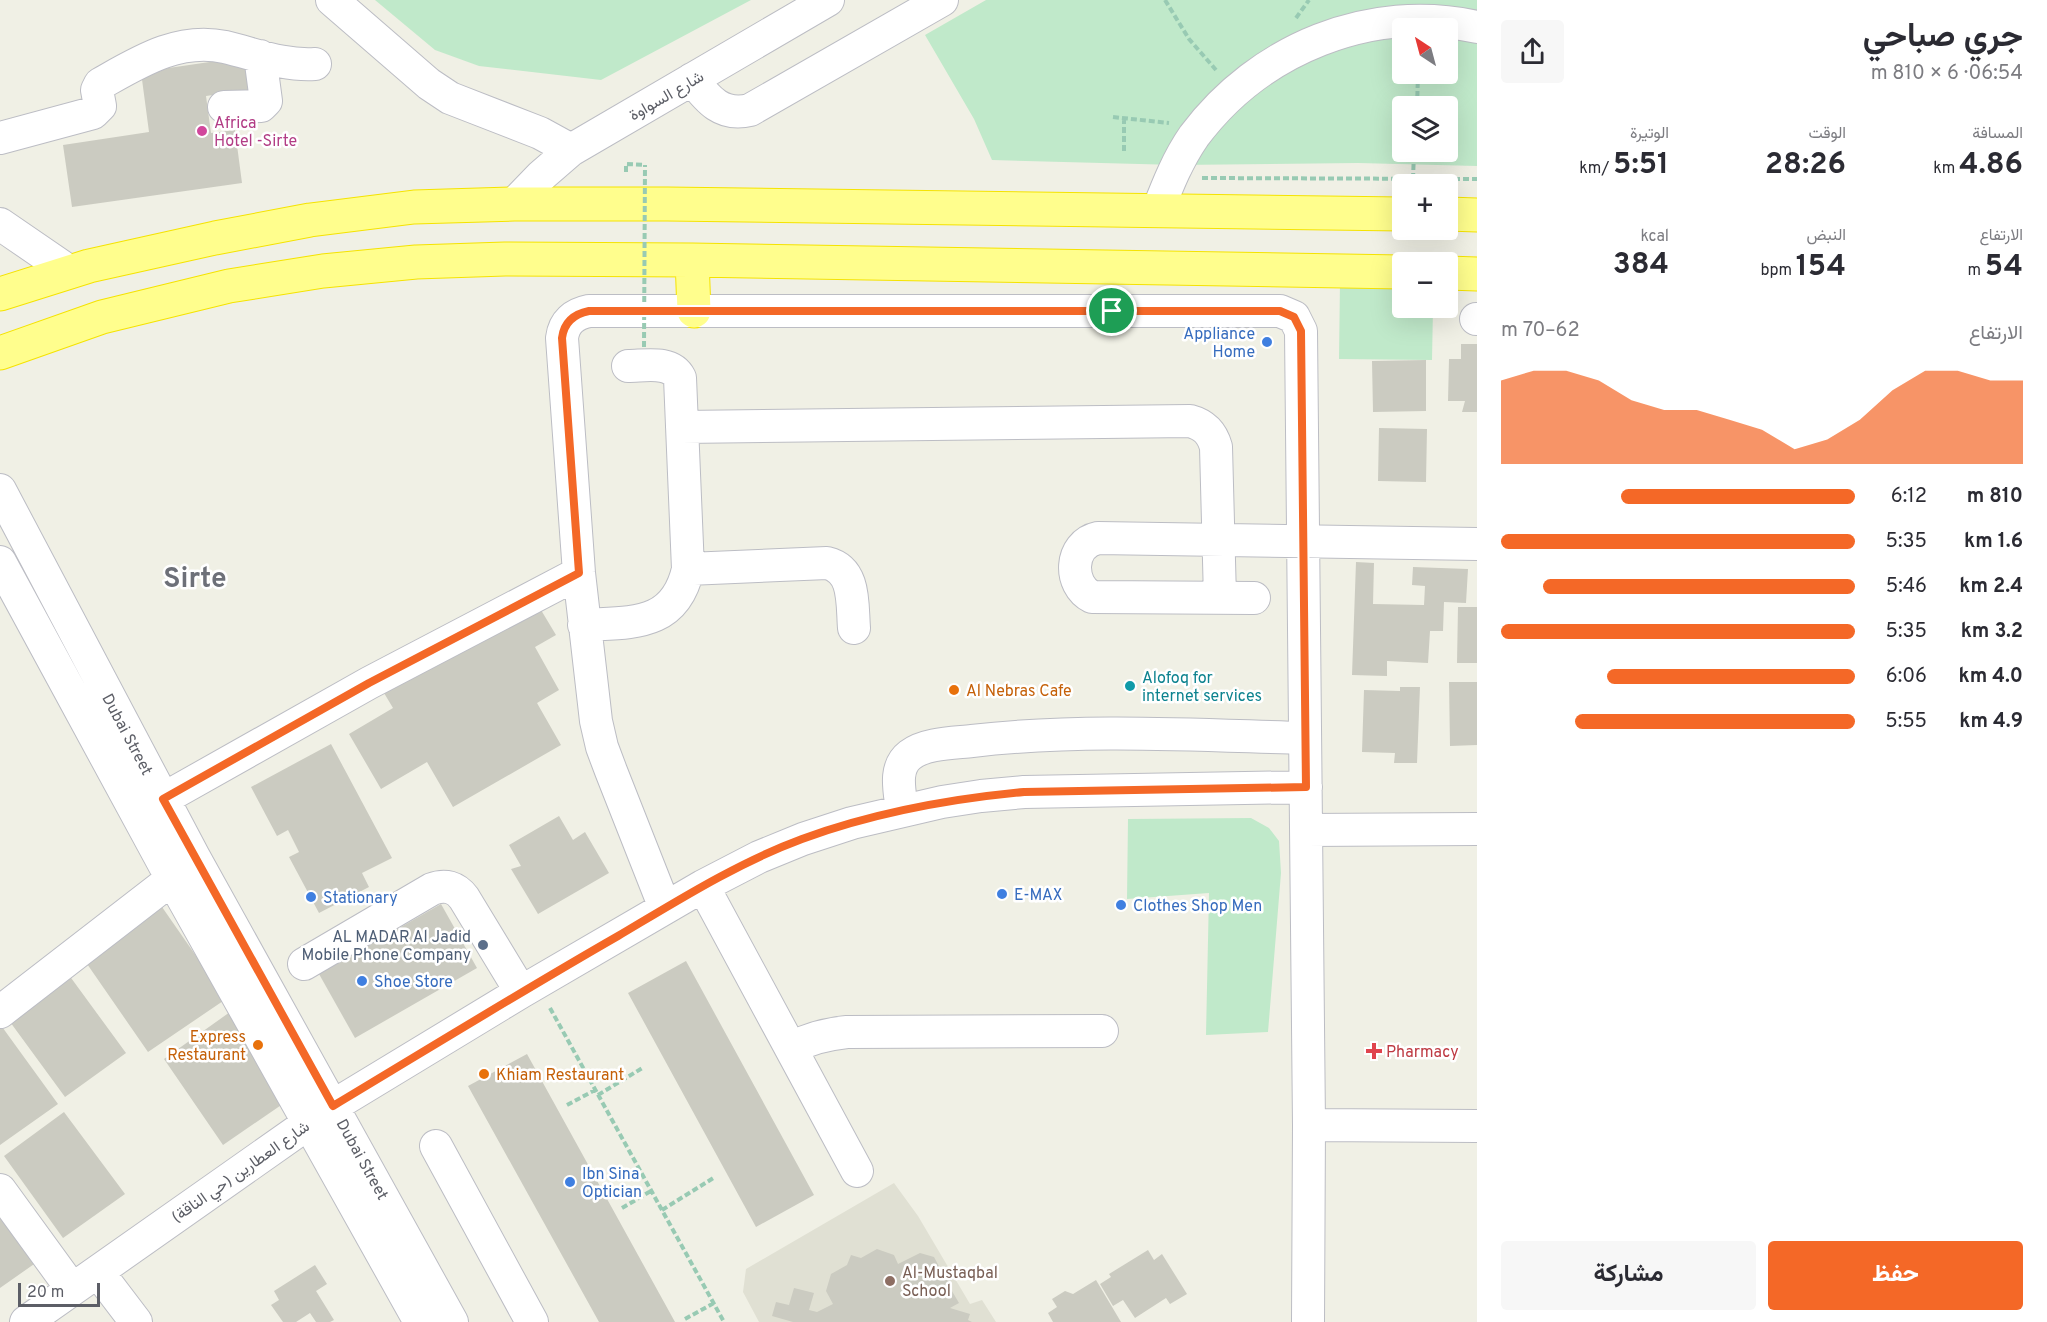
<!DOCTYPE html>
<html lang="ar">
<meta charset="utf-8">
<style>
:root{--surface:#fff;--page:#f7f7f7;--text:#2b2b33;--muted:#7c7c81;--accent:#f46827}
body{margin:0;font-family:Overpass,Vazirmatn,sans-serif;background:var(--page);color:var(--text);direction:rtl;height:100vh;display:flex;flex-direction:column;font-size:22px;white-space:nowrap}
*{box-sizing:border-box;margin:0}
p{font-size:20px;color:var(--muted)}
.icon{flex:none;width:33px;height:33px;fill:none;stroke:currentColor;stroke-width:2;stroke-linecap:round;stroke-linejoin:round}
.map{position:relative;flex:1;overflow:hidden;direction:ltr}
.details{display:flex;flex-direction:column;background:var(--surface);width:570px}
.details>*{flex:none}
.needle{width:39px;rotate:324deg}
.tools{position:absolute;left:1392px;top:18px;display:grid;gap:12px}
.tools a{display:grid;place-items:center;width:66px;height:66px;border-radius:6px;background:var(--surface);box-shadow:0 6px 24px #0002;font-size:30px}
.scale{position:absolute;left:18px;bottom:15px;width:82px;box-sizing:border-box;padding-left:6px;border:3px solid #5c5e66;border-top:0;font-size:16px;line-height:21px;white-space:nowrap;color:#5c5e66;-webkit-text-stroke:4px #fff;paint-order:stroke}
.pin{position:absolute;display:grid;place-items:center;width:51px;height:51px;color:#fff;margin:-26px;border:3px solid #fff;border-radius:50%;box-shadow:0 2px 6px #0007}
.round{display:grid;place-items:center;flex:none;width:63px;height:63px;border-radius:6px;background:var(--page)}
.headline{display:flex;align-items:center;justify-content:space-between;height:102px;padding:0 24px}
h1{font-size:33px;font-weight:700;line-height:45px}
.figures{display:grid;grid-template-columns:repeat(3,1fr);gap:9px;height:102px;padding:6px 24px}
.figures div{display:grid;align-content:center}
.figures b{font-size:30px;font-weight:700}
.figures small{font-size:16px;font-weight:400}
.figures p{font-size:16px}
.chart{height:168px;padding:12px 24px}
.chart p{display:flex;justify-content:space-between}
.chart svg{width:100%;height:108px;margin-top:6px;fill:var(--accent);opacity:.7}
.cta{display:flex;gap:12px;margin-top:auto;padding:12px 24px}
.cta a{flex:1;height:69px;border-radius:6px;background:var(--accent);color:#fff;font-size:24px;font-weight:700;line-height:69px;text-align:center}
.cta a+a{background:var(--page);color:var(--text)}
ul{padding:0 24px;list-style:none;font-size:20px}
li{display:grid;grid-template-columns:96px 72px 1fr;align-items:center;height:45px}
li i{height:15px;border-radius:8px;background:var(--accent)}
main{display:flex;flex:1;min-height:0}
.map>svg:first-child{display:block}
</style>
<main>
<section class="details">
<div class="headline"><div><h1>جري صباحي</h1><p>06:54 · 6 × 810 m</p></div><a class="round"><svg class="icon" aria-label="share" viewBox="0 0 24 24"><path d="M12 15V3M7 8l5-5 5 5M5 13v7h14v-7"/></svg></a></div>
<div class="figures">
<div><p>المسافة</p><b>4.86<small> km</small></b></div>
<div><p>الوقت</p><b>28:26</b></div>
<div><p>الوتيرة</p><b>5:51<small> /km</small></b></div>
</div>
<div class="figures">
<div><p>الارتفاع</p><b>54<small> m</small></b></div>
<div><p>النبض</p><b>154<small> bpm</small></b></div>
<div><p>kcal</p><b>384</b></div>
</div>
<div class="chart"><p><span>الارتفاع</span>62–70 m</p>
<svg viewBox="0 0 160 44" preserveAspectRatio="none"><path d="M0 44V10L10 6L20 6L30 10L40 18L50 22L60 22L70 26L80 30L90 38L100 34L110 26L120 14L130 6L140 6L150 10L160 10V44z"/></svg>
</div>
<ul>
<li><b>810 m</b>6:12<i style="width:66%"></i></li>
<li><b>1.6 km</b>5:35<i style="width:100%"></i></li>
<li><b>2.4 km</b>5:46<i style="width:88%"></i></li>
<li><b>3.2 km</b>5:35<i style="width:100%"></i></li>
<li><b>4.0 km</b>6:06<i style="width:70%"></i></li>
<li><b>4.9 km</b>5:55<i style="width:79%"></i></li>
</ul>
<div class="cta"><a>حفظ</a><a>مشاركة</a></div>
</section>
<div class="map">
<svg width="1477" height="1322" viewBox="0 0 1477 1322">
<rect width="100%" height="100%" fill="#f0f0e5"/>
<!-- education -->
<path fill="#e0e0d3" d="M894,1183L918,1216L970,1304L982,1300L996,1322H759L743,1292L746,1269Z"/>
<!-- green -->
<path fill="#c0e9ca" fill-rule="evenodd" d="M375,0H751L601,80L479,66L435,50Z
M986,0H1477V166L1358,163L1177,165L992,160L974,119L925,35ZM1402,28H1448V74H1402ZM1402,106H1448V152H1402Z
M1340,281L1402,282V308H1433L1432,360L1339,359Z
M1251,818L1269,828L1279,841L1281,873L1268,1032L1206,1035L1209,893L1127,899L1128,819Z"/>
<!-- building -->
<path fill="#cbcbc1" d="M244,57L248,90L206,96L211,133L235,130L242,183L72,207L63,145L149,132L141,72Z
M1461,344H1477V412H1462L1465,401H1448L1449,359H1461Z
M1426,360V411L1373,412L1372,361Z
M1379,428L1427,429L1426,482L1378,481Z
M1356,562L1374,563L1373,604L1424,605L1425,586L1412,585L1413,567L1468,569L1466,603L1444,602L1443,631H1430L1428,663L1387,661V676L1352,675Z
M538,605L556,635L535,647L559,690L537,703L561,745L453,807L427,762L381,789L349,734L393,708L384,693Z
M1458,607H1477V663H1457Z
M1449,682H1477V745L1450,746Z
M1400,687H1420L1417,763H1394L1395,753L1362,752L1364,690L1400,691Z
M331,744L392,858L362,873L369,887L319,913L289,857L299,852L288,830L277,836L251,787Z
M559,816L573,840L585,832L609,873L538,914L511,869L521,866L509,845Z
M441,904L477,968L355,1038L319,974Z
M162,907L226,999L148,1052L85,961Z
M686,961L814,1195L756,1227L628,993Z
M66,971L126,1053L65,1097L5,1015Z
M230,1012L290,1099L223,1145L164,1059Z
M0,1024L58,1104L0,1145Z
M527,1054L675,1322H599L468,1086Z
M64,1112L125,1194L63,1238L4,1156Z
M0,1208L37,1262L0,1288Z
M877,1249L894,1255L898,1264L920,1253L934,1257L942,1272L953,1276L949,1286L959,1303L950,1308L970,1314L968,1320L972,1322H793L772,1316L776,1302L789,1305L794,1288L814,1293L809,1310L817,1312L833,1304L826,1291L831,1274L847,1265L851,1255L861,1258Z
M1148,1250L1154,1260L1162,1254L1187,1294L1170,1304L1166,1298L1135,1318L1123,1300L1113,1306L1100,1284L1111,1277L1109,1274Z
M315,1265L327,1284L316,1291L334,1320L330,1322H316L310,1313L296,1322H283L271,1305L279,1300L274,1291Z
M1096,1280L1121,1322H1053L1048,1313L1057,1307L1052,1299L1065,1291L1073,1294Z"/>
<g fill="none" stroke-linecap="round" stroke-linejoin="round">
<!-- minor casing -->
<g stroke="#bcbdc4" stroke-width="34">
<path id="minor" d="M332,0L429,84L450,98L540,133L571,150
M692,79C708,100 722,117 750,110L942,0
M224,107L261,106L266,101L260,56
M0,138L93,113L100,106L97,90L100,84C139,62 178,37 225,47C255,54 283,66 315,64
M514,204L541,176L571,150L828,0
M1158,210C1168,184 1178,159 1194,136C1259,49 1370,3 1477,27
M0,224L70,272
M1476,319H1477
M682,427L1190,421C1205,425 1212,433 1216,447L1220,598
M0,490L194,857L452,1322
M0,562L172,879L420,1322
M688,569L827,563C856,570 852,604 854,628
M1254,598L1092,597C1068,585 1069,544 1098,538L1477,544
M584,625C632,622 675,627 688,569L680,378C671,360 645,366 628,366
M163,799L369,683L579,573
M902,810C900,792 893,768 910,755C925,743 954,743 972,741C1083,728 1194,735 1305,738
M1306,830L1477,829
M703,886L857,1171
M665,908L611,771L602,747L596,721L579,573L562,338C564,322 574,314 589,311H1280L1294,317L1301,331L1309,1125L1308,1322
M304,964L432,889C445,884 456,887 464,898L521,992
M0,1012L172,879
M791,1048C810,1038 826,1034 847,1032L1102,1031
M1309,1125L1477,1126
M436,1146L532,1322
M0,1190L72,1289
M98,1272L136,1322
M26,1322L333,1106L521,992L703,886L759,857L803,839L852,823L942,802L981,796L1024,792L1306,787"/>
</g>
<!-- highway casing -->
<g stroke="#f5e300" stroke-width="35">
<path id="highway" d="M1448,214L1477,215
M692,260L694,311
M1448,273L1477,274
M0,294L89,266L215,238L310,220L414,207L514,204H667L1402,214
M0,353L102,317L229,286L323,271L416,262L505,259L692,260L1402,272"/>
</g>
<!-- path -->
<path stroke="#98cab3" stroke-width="4" stroke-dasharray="6 3" stroke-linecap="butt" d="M1165,0L1189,39L1216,70
M1296,18L1309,0
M1417,106L1418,74
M1113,117L1169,123
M1124,118V153
M626,172V164L645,165
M1202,178L1477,179
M1413,179L1414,152
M550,1008L724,1322
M598,1095L644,1067
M567,1105L595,1090
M622,1208L651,1191
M662,1210L715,1177
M685,1319L714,1303"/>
<!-- minor -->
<use href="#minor" stroke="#fff" stroke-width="32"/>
<!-- highway -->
<use href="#highway" stroke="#fffe8d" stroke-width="33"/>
<!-- path-bridge -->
<path stroke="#98cab3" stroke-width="4" stroke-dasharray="6 3" stroke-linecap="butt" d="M644,347L645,165"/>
</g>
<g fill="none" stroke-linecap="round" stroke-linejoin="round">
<!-- route casing -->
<g stroke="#fff" stroke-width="12">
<path id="route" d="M589,311H1280L1294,317L1301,331L1306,787L1024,792C949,799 873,813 802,839C737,863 677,901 618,936C522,991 428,1049 333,1106L163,799L369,683L579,573L562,338C564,322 574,314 589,311Z"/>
</g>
<!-- route -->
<use href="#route" stroke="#f46827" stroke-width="8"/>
</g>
<!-- markers -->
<circle fill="#d1479c" stroke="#fff" stroke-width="2" cx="202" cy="131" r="6"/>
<g fill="#3f7fe0" stroke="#fff" stroke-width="2">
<circle cx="1267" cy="342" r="6"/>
<circle cx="1002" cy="894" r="6"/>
<circle cx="311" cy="897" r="6"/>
<circle cx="1121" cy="905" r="6"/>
<circle cx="362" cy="981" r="6"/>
<circle cx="570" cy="1182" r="6"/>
</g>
<circle fill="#0f9aa8" stroke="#fff" stroke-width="2" cx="1130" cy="686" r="6"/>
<g fill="#e8710a" stroke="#fff" stroke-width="2">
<circle cx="954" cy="690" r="6"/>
<circle cx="258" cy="1045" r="6"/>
<circle cx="484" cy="1074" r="6"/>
</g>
<circle fill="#5c6f8a" stroke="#fff" stroke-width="2" cx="483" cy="945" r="6"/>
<path fill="#e0444e" stroke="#fff" stroke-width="2" d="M1371 1042h6v6h6v6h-6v6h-6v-6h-6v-6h6z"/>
<circle fill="#8d6e63" stroke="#fff" stroke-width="2" cx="890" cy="1281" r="6"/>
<g text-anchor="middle" stroke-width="5" stroke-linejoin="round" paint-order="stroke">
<!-- street labels -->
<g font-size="16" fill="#5c5e66" stroke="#fff">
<text transform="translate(666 95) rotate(-30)" y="6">شارع السواوة</text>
<text transform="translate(128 734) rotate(62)" y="6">Dubai Street</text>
<text transform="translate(363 1159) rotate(61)" y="6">Dubai Street</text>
<text transform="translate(240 1171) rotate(-35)" y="6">شارع العطارين (حي الناقة)</text>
</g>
<!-- hotel labels -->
<g font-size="16" fill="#b23c85" stroke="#fff" text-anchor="start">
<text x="214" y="128">Africa<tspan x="214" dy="18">Hotel -Sirte</tspan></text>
</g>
<!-- shop labels -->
<g font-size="16" fill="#366cbe" stroke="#fff" text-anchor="start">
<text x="1255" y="339" text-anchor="end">Appliance<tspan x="1255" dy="18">Home</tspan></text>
<text x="1014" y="900">E-MAX</text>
<text x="323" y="903">Stationary</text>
<text x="1133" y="911">Clothes Shop Men</text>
<text x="374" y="987">Shoe Store</text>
<text x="582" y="1179">Ibn Sina<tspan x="582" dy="18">Optician</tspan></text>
</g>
<!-- culture labels -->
<g font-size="16" fill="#0d838f" stroke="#fff" text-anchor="start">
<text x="1142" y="683">Alofoq for<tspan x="1142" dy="18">internet services</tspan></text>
</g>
<!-- food labels -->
<g font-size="16" fill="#c56008" stroke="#fff" text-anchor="start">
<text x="966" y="696">Al Nebras Cafe</text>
<text x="246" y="1042" text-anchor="end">Express<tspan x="246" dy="18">Restaurant</tspan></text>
<text x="496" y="1080">Khiam Restaurant</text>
</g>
<!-- service labels -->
<g font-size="16" fill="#4e5e75" stroke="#fff" text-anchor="end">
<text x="471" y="942">AL MADAR Al Jadid<tspan x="471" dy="18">Mobile Phone Company</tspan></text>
</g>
<!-- health labels -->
<g font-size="16" fill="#be3a42" stroke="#fff" text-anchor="start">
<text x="1386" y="1057">Pharmacy</text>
</g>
<!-- education labels -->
<g font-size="16" fill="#785e54" stroke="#fff" text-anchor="start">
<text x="902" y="1278">Al-Mustaqbal<tspan x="902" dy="18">School</tspan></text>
</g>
<!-- town labels -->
<g font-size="28" font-weight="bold" fill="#6d7078" stroke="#fff">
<text x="195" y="587">Sirte</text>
</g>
</g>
</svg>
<div class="tools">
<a><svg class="needle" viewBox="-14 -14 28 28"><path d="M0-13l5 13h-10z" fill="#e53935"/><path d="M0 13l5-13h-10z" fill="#7c7c81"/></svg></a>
<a><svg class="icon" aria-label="layers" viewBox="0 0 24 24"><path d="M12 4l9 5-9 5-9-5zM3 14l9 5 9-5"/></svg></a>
<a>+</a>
<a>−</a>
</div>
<div class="scale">20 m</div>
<div class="pin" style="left:1112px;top:311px;background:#1e9e55"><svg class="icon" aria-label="arrive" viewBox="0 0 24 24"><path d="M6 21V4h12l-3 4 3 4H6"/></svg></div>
</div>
</main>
